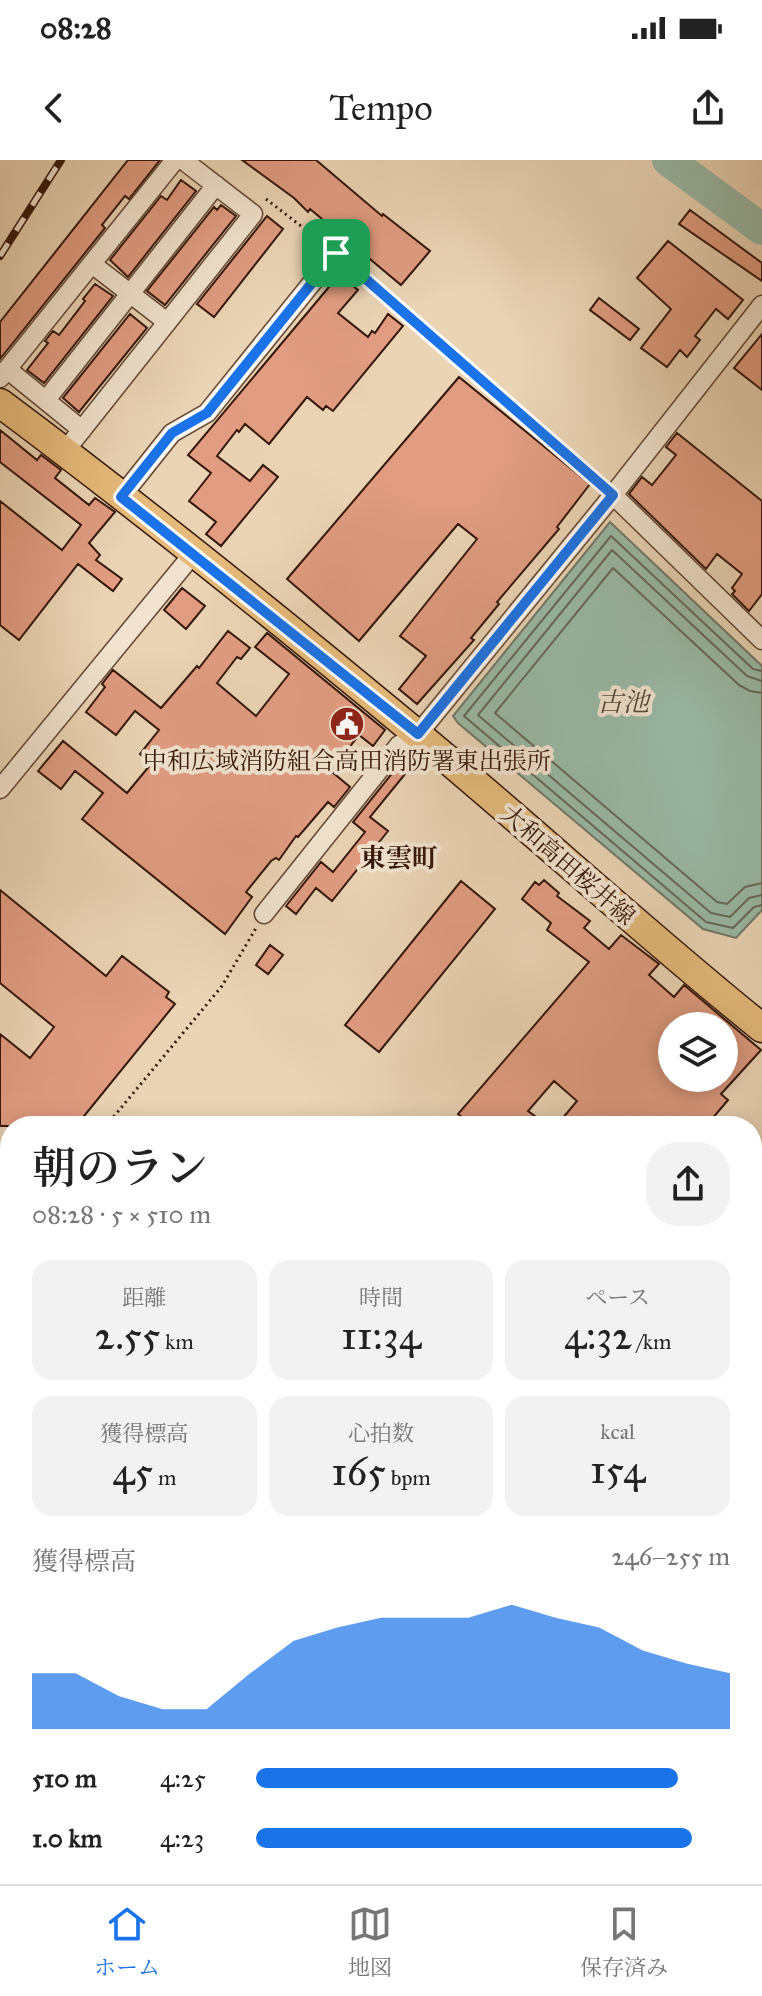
<!DOCTYPE html>
<html lang="ja">
<meta charset="utf-8">
<style>
:root{--surface:#fff;--page:#f2f2f2;--text:#222;--muted:#767676;--line:#e0e0e0;--accent:#1a73e8}
body{margin:0;font-family:"IM FELL Great Primer","Noto Serif JP",serif;background:var(--page);color:var(--text);height:100vh;display:flex;flex-direction:column;font-size:30px;white-space:nowrap}
*{box-sizing:border-box;margin:0}
p{font-size:26px;color:var(--muted)}
.icon{flex:none;width:44px;height:44px;fill:none;stroke:currentColor;stroke-width:2;stroke-linecap:round;stroke-linejoin:round}
.map{position:relative;flex:1;overflow:hidden}
.drawer{position:absolute;left:0px;top:956px;width:762px;height:768px;display:flex;flex-direction:column;background:var(--surface);border-radius:32px 32px 0 0;box-shadow:0 4px 20px #0003}
.drawer>*{flex:none}
.buttons{position:absolute;left:658px;top:852px;display:grid;gap:16px}
.buttons a{display:grid;place-items:center;width:80px;height:80px;border-radius:50%;background:var(--surface);box-shadow:0 4px 20px #0003;font-size:40px}
.pin{position:absolute;display:grid;place-items:center;width:68px;height:68px;color:#fff;margin:-34px;border-radius:16px;box-shadow:0 4px 12px #0006}
.round{display:grid;place-items:center;flex:none;width:84px;height:84px;border-radius:32px;background:var(--page)}
.summary{display:flex;align-items:center;justify-content:space-between;height:136px;padding:0 32px}
h1{font-size:44px;font-weight:600;line-height:60px}
.stats{display:grid;grid-template-columns:repeat(3,1fr);gap:12px;height:136px;padding:8px 32px}
.stats div{display:grid;align-content:center;border-radius:20px;background:var(--page);text-align:center}
.stats b{font-size:40px;font-weight:600}
.stats small{font-size:22px;font-weight:400}
.stats p{font-size:22px}
.chart{height:224px;padding:16px 32px}
.chart p{display:flex;justify-content:space-between}
.chart svg{width:100%;height:144px;margin-top:8px;fill:var(--accent);opacity:.7}
ul{padding:0 32px;list-style:none;font-size:26px}
li{display:grid;grid-template-columns:128px 96px 1fr;align-items:center;height:60px}
li i{height:20px;border-radius:10px;background:var(--accent)}
.status{display:flex;justify-content:space-between;align-items:center;height:56px;padding:0 40px;background:var(--surface);direction:ltr}
.status svg{height:22px;fill:currentColor}
header{display:flex;justify-content:space-between;align-items:center;height:104px;padding:0 32px;background:var(--surface);font-size:36px;font-weight:600}
.tabs{display:flex;justify-content:space-around;align-items:center;height:112px;border-top:2px solid var(--line);background:var(--surface);font-size:22px;color:var(--muted)}
.tabs a{display:grid;justify-items:center;gap:4px}
.tabs .selected{color:var(--accent)}
.map>svg:first-child{display:block}
</style>
<div class="status"><b>08:28</b><svg viewBox="0 0 49 12"><path d="M0 12V9h3v3zM5 12V6h3v6zM10 12V3h3v9zM15 12V0h3v12zM26 1h20v11H26zM47 4h2v5h-2z"/></svg></div>
<header><svg class="icon" aria-label="back" viewBox="0 0 24 24"><path d="M15 5l-7 7 7 7"/></svg>Tempo<svg class="icon" aria-label="share" viewBox="0 0 24 24"><path d="M12 15V3M7 8l5-5 5 5M5 13v7h14v-7"/></svg></header>
<div class="map">
<svg width="762" height="1724" viewBox="0 0 762 1724">
<rect width="100%" height="100%" fill="#ead4b5"/>
<filter id="stains"><feTurbulence type="fractalNoise" baseFrequency=".0025" numOctaves="4"/><feColorMatrix values="0 0 0 0 .2 0 0 0 0 .09 0 0 0 0 .02 0 0 0 .5 -.17"/></filter>
<radialGradient id="worn" r=".72"><stop offset=".6" stop-color="#630" stop-opacity="0"/><stop offset="1" stop-color="#630" stop-opacity=".3"/></radialGradient>
<!-- water -->
<path fill="#99b9a7" stroke="#717867" stroke-width="2" d="M610,362L762,506V750L736,778L703,769L458,563L453,556Z"/>
<g fill="none" stroke-linecap="round" stroke-linejoin="round">
<!-- shore -->
<path stroke="#676858" stroke-width="2" d="M762,511L753,509L611,376L464,556L706,762L733,768L754,747L762,745
M762,521L747,516L612,390L478,555L711,753L730,757L749,738L762,735
M762,533L750,531L739,525L613,408L495,553L717,742L727,744L745,727L762,723"/>
<!-- river -->
<path stroke="#99b9a7" stroke-width="32" d="M668,0L762,69"/>
</g>
<!-- building -->
<path fill="#e19c81" stroke="#351608" stroke-width="2" fill-rule="evenodd" d="M128,0H160L129,39L125,36L102,65L105,68L0,199V162Z
M242,0H316L382,56L383,54L430,91L401,125L310,49L308,52L294,38Z
M181,20L196,31L128,117L110,100L161,36L167,40Z
M221,45L236,56L165,145L147,131L214,47L217,50Z
M690,50L762,103V121L679,64Z
M267,56L283,69L214,157L197,144Z
M668,81L743,140L728,159L716,149L695,176L700,180L687,197L680,190L667,207L641,188L671,149L637,118Z
M339,115L358,130L338,153L368,177L372,171L375,173L388,154L403,166L333,251L326,246L323,250L307,237L269,284L245,264L239,272L237,270L217,296L250,321L263,305L278,317L221,386L206,374L216,362L189,341L211,313L188,295Z
M95,124L113,136L44,223L27,210L48,183L45,181L53,171L59,175L85,141L83,139Z
M599,138L639,169L630,180L590,150Z
M130,154L147,168L79,252L63,238Z
M762,174V230L734,208Z
M459,217L590,324L557,367L559,369L497,442L499,444L471,478L474,480L417,544L399,529L426,496L400,476L477,379L458,364L359,481L287,419Z
M0,270L37,300L41,295L61,310L55,318L89,345L95,338L115,352L89,383L100,395L96,400L122,419L113,431L78,404L19,480L0,465V341L62,390L81,365L0,302Z
M677,273L762,341V434L749,451L732,434L735,431L732,428L742,414L717,394L706,409L629,334L642,317L652,325L676,295L666,287Z
M182,428L205,446L186,469L164,450Z
M228,471L250,488L241,499L237,497L217,523L256,556L289,514L255,487L267,473L385,570L373,586L359,575L331,611L350,627L334,647L328,642L298,677L296,676L279,700L276,698L271,701L246,732L252,737L225,774L82,659L103,633L75,611L61,629L38,611L63,581L127,633L151,604L140,594L159,570L135,551L116,575L86,552L105,527L102,524L113,510L161,548L197,506L199,508Z
M406,596L414,603L370,657L388,671L332,741L316,728L296,754L286,746L321,702L333,712L365,672L353,662Z
M544,720L559,733L557,736L590,761L584,768L609,789L621,775L659,804L649,815L674,837L684,825L761,890L721,934L728,940L706,966H556L577,941L554,921L528,951L549,966H474L458,954L589,802L547,770L551,763L522,739L535,722L539,725ZM672,866H724V918H672Z
M461,721L495,749L379,892L345,865Z
M0,730L106,816L122,796L169,832L166,837L175,844L76,966H0V874L30,898L54,867L0,823Z
M270,785L283,795L268,814L256,805Z"/>
<g fill="none" stroke-linecap="round" stroke-linejoin="round">
<!-- minor casing -->
<g stroke="#624633" stroke-width="21">
<path id="minor" d="M92,104L167,162
M7,209L82,270
M0,218L175,0
M46,240L216,25
M65,291L253,54L183,0
M613,335L762,480
M121,337L172,273L207,253L336,93
M0,629L193,394
M264,754L399,585L418,574L613,335L762,145
M752,1069L762,1058
M752,1239L760,1228
M0,1275L10,1263
M752,1393L762,1380
M0,1618L10,1627
M292,1714L305,1724
M241,1724L249,1714
M754,1724L762,1714"/>
</g>
<!-- tertiary casing -->
<g stroke="#624633" stroke-width="25">
<path id="tertiary" d="M0,1550L10,1538"/>
</g>
<!-- primary casing -->
<g stroke="#351608" stroke-width="31">
<path id="primary" d="M0,243C142,349 281,461 417,574C533,670 644,773 762,868
M752,1530L762,1517
M608,1724L615,1714"/>
</g>
<!-- trunk casing -->
<g stroke="#351608" stroke-width="33">
<path id="trunk" d="M0,1363L10,1371
M444,1714L456,1724"/>
</g>
<!-- path -->
<path stroke="#351608" stroke-width="3" stroke-dasharray="2 4" stroke-linecap="butt" d="M266,39L323,83
M351,106L601,325
M106,966L222,826L256,768
M0,988L10,996
M0,1091L10,1076"/>
<!-- minor -->
<use href="#minor" stroke="#f1e3cf" stroke-width="18"/>
<!-- tertiary -->
<use href="#tertiary" stroke="#f1e3cf" stroke-width="22"/>
<!-- primary -->
<use href="#primary" stroke="#e5ba7a" stroke-width="28"/>
<!-- trunk -->
<use href="#trunk" stroke="#e5ba7a" stroke-width="30"/>
<!-- rail casing -->
<g stroke="#351608" stroke-width="8">
<path id="rail" d="M0,96L61,0"/>
</g>
<!-- rail -->
<use href="#rail" stroke="#f1e3cf" stroke-width="5" stroke-dasharray="15" stroke-linecap="butt"/>
</g>
<g fill="none" stroke-linecap="round" stroke-linejoin="round">
<!-- route casing -->
<g stroke="#fff" stroke-width="16">
<path id="route" d="M336,93L613,335L418,574L121,337L172,273L207,253Z"/>
</g>
<!-- route -->
<use href="#route" stroke="#1a73e8" stroke-width="10"/>
</g>
<!-- icons -->
<defs>
<g id="civic-disc" transform="scale(1.8)"><circle r="9.5" fill="#8f2418" stroke="#f1e3cf"/><path d="M-.6-6.5H3V-4.5H.6V-3L4-1V1h2V6H-6V1h2V-1L-.6-3ZM-1.2 2.5V6h2.4V2.5Z" fill="#fff"/></g>
</defs>
<g fill-rule="evenodd">
<use href="#civic-disc" x="347" y="564"/>
</g>
<g text-anchor="middle" stroke-width="8" stroke-linejoin="round" paint-order="stroke">
<!-- poi labels -->
<g font-size="24" fill="#351608" stroke="#f1e3cf">
<text x="347" y="609">中和広域消防組合高田消防署東出張所</text>
</g>
<!-- street labels -->
<g font-size="24" fill="#351608" stroke="#f1e3cf">
<text transform="translate(568 705) rotate(41)" y="8">大和高田桜井線</text>
</g>
<!-- water labels -->
<g font-size="26" font-style="italic" fill="#534738" stroke="#f1e3cf">
<text x="623" y="551">古池</text>
</g>
<!-- neighbourhood labels -->
<g font-size="26" font-weight="bold" fill="#351608" stroke="#f1e3cf">
<text x="399" y="707">東雲町</text>
</g>
</g>
<rect width="100%" height="100%" filter="url(#stains)"/>
<rect width="100%" height="100%" fill="url(#worn)"/>
</svg>
<div class="buttons">
<a><svg class="icon" aria-label="layers" viewBox="0 0 24 24"><path d="M12 4l9 5-9 5-9-5zM3 14l9 5 9-5"/></svg></a>
</div>
<div class="pin" style="left:336px;top:93px;background:#1e9e55"><svg class="icon" aria-label="arrive" viewBox="0 0 24 24"><path d="M6 21V4h12l-3 4 3 4H6"/></svg></div>
<section class="drawer">
<div class="summary"><div><h1>朝のラン</h1><p>08:28 · 5 × 510 m</p></div><a class="round"><svg class="icon" aria-label="share" viewBox="0 0 24 24"><path d="M12 15V3M7 8l5-5 5 5M5 13v7h14v-7"/></svg></a></div>
<div class="stats">
<div><p>距離</p><b>2.55<small> km</small></b></div>
<div><p>時間</p><b>11:34</b></div>
<div><p>ペース</p><b>4:32<small> /km</small></b></div>
</div>
<div class="stats">
<div><p>獲得標高</p><b>45<small> m</small></b></div>
<div><p>心拍数</p><b>165<small> bpm</small></b></div>
<div><p>kcal</p><b>154</b></div>
</div>
<div class="chart"><p><span>獲得標高</span>246–255 m</p>
<svg viewBox="0 0 160 44" preserveAspectRatio="none"><path d="M0 44V27L10 27L20 34L30 38L40 38L50 27L60 17L70 13L80 10L90 10L100 10L110 6L120 10L130 13L140 20L150 24L160 27V44z"/></svg>
</div>
<ul>
<li><b>510 m</b>4:25<i style="width:89%"></i></li>
<li><b>1.0 km</b>4:23<i style="width:92%"></i></li>
</ul>
</section>
</div>
<nav class="tabs">
<a class="selected"><svg class="icon" aria-label="home" viewBox="0 0 24 24"><path d="M3 11l9-7 9 7M6 9v11h12V9"/></svg>ホーム</a>
<a><svg class="icon" aria-label="map" viewBox="0 0 24 24"><path d="M3 6l6-2 6 2 6-2v14l-6 2-6-2-6 2zM9 4v14M15 6v14"/></svg>地図</a>
<a><svg class="icon" aria-label="saved" viewBox="0 0 24 24"><path d="M7 4h10v16l-5-4-5 4z"/></svg>保存済み</a>
</nav>
